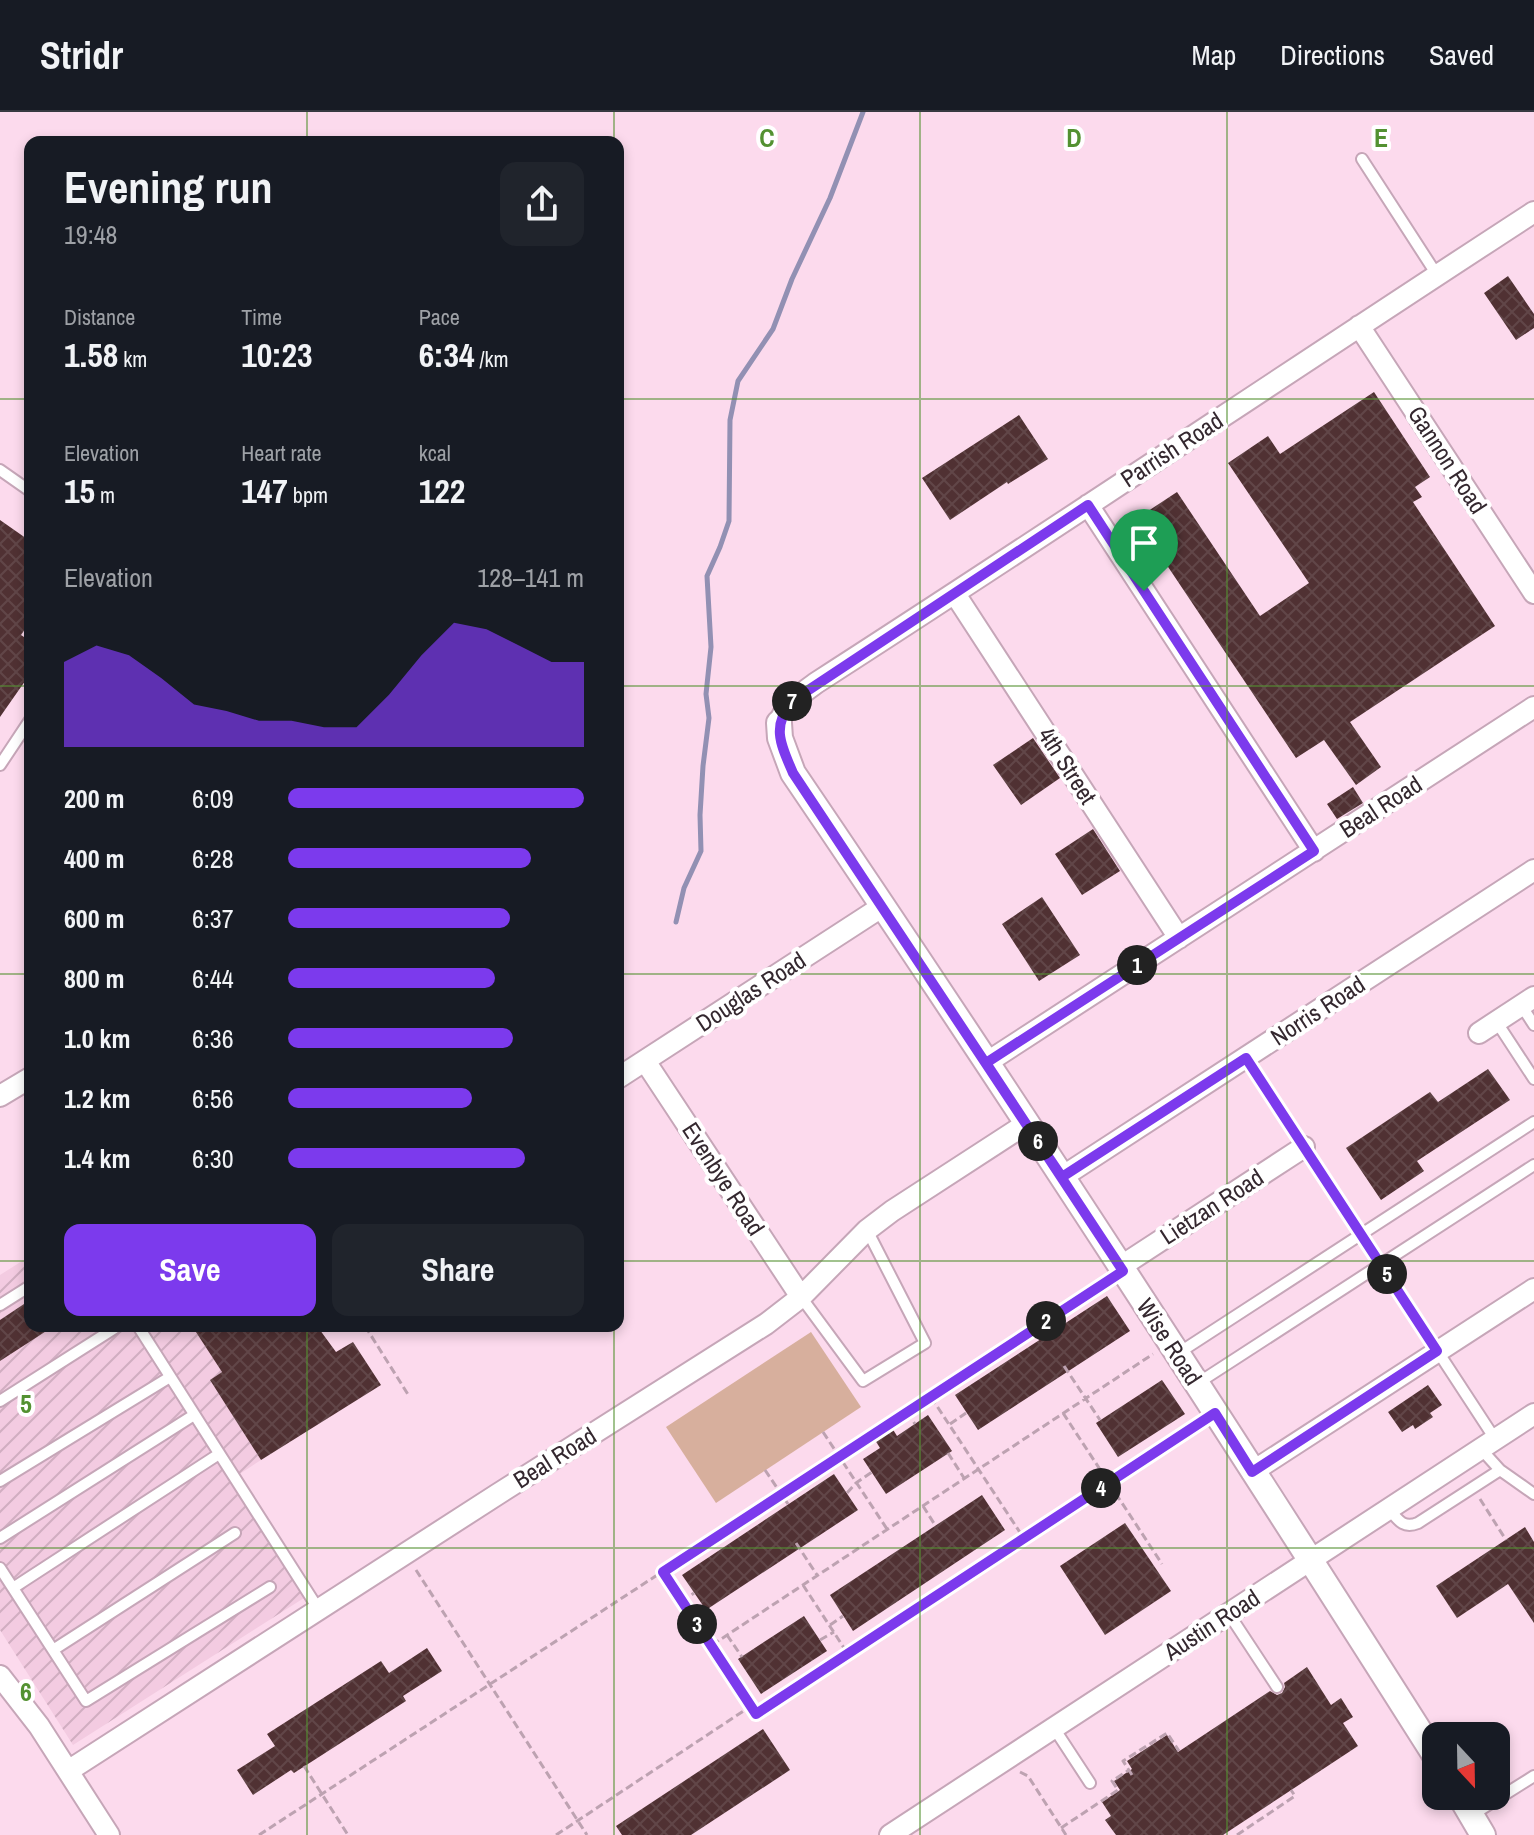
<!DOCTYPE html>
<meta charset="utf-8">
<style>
:root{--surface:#171b24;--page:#20242c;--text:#f1f3f6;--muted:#9ea1a6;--line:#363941;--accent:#7c3aed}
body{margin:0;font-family:"Archivo Narrow",sans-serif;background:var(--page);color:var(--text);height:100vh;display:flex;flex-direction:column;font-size:30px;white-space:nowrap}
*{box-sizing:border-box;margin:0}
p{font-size:26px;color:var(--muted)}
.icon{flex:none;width:44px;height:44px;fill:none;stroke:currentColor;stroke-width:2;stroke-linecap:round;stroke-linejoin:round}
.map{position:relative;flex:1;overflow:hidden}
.panel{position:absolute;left:24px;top:24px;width:600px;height:1196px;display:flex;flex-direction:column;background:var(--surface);border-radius:16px;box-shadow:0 4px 12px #0003}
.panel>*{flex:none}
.needle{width:52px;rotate:158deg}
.controls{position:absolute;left:1422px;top:1610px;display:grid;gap:16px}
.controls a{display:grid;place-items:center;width:88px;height:88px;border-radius:16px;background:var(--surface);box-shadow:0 4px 12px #0003;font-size:40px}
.pin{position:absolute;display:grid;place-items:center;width:68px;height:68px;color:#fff;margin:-82px -34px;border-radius:50% 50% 50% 0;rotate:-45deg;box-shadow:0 0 8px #0007}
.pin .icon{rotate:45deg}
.km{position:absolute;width:40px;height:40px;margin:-20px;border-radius:50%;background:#222;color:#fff;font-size:22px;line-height:40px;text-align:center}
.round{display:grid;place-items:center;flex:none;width:84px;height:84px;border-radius:16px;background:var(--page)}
.headline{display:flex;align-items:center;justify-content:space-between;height:136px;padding:0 40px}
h1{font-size:44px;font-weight:800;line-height:60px}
.metrics{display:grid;grid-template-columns:repeat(3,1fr);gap:12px;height:136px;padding:8px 40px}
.metrics div{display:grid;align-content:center}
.metrics b{font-size:34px;font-weight:800}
.metrics small{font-size:22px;font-weight:400}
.metrics p{font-size:22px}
.chart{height:224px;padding:16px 40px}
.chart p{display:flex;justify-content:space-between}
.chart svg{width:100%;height:144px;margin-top:8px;fill:var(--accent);opacity:.7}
.button{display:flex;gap:16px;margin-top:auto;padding:16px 40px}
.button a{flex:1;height:92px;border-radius:16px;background:var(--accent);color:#fff;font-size:32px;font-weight:800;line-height:92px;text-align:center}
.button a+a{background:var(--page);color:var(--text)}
ul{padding:0 40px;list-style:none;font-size:26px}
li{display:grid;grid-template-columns:128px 96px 1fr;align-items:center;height:60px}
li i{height:20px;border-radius:10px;background:var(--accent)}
header{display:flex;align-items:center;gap:48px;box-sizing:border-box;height:112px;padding:0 40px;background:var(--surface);border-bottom:2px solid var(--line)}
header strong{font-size:38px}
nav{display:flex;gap:44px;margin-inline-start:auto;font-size:28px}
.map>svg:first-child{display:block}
</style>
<header>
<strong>Stridr</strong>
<nav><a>Map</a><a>Directions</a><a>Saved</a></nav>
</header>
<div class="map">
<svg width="1534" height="1723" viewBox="0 0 1534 1723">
<defs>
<pattern id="industrial-furrows" width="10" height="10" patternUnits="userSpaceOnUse" patternTransform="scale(2)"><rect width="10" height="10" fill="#f3cbe1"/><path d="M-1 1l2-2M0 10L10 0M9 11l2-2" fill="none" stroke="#d1aec1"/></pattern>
<pattern id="building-cross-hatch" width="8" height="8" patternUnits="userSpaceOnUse" patternTransform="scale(2)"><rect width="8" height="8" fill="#503133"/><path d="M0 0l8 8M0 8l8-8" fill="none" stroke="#614648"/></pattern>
</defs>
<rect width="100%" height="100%" fill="#fcdaed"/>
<!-- industrial -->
<path fill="url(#industrial-furrows)" d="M30,1144V1214H177L179,1216L182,1214H192L222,1260L210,1268L261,1348L229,1369L304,1486L73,1633L0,1518V1163Z"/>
<!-- green -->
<path fill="#d7af9d" d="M811,1220L861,1295L716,1391L666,1315Z"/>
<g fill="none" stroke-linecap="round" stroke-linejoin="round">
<!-- stream -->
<path stroke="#9290b3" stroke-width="5" d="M676,810L684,776L701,739L700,703L703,654L709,606L706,582L711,535L707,464L720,435L729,409L730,308L738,269L773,217L792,167L830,86L863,0"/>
</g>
<!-- building -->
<path fill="url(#building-cross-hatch)" d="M1508,164L1534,202V216L1516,228L1484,181Z
M1374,280L1430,365L1415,375L1422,385L1413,390L1495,514L1350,610L1381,655L1356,673L1324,628L1296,646L1136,407L1177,380L1260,504L1309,471L1228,351L1268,324L1280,342Z
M1019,303L1048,347L1008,372L1007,370L950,408L922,366Z
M0,408L30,429V510L21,523L30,529V562L0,605Z
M1033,626L1060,666L1021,693L993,653Z
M1353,675L1363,691L1337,707L1327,692Z
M1093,717L1120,759L1082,783L1055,742Z
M1042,785L1080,843L1039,869L1002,812Z
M1488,957L1510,988L1417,1049L1424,1059L1381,1088L1346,1036L1430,980L1438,990Z
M1107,1184L1130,1219L978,1318L955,1283Z
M30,1188V1214H54L0,1249V1208Z
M192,1214H317L336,1240L353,1230L381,1273L261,1348L210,1268L222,1260Z
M1162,1268L1185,1302L1118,1345L1096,1311Z
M1428,1273L1442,1293L1430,1301L1433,1305L1415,1317L1413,1313L1402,1320L1388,1300Z
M928,1303L952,1339L886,1382L863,1347L880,1336L875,1328L892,1316L897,1324Z
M834,1362L858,1398L706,1498L682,1463Z
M982,1383L1005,1418L853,1519L830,1483Z
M1125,1411L1171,1479L1105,1523L1060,1454Z
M1525,1415L1534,1430V1511L1508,1472L1457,1506L1436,1474Z
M804,1504L827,1539L761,1582L738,1547Z
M427,1536L442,1559L403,1584L406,1589L294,1661L291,1658L253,1683L237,1658L275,1634L267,1622L381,1549L389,1561Z
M1307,1555L1331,1593L1341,1586L1353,1605L1343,1611L1358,1634L1223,1723H1116L1105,1708L1111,1704L1102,1690L1120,1678L1114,1669L1132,1657L1127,1649L1167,1623L1178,1640L1270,1579L1277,1583L1282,1581L1285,1575L1284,1571Z
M763,1617L790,1658L691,1723H622L616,1714Z"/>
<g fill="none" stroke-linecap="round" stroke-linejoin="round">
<!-- service casing -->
<g stroke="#c6a6b8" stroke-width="14">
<path id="service" d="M1362,47L1437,163
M0,358L30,379
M0,653L30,608
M1521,893L1534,913
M1496,909L1534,967
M1246,946L1495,1327
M801,1185L863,1269L925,1231L867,1118
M0,1193L30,1174
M138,1214L319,1498
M1177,1242L1534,1010
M1198,1271L1534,1053
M0,1289L118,1214
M1481,1337L1500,1358L1534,1382
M0,1369L170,1265
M1389,1397C1398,1408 1403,1417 1418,1411L1500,1358
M0,1426L194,1303
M0,1456L86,1589L270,1475
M13,1476L219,1342
M1229,1502L1277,1575
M53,1538L235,1421
M1054,1616L1090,1671
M1472,1703L1534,1664"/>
</g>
<!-- minor casing -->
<g stroke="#c6a6b8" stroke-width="24">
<path id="minor" d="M1359,214L1534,481
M1088,393L1314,739
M955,482L1179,826
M779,611C787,590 799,584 816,571C1057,416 1294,256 1534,100
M1479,921L1534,885
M645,949L801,1185
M986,951L1534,595
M618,966L883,794
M0,984L30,966
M1062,1065L1534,758
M1120,1155L1304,1035
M1252,1360L1534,1177
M0,1564L39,1614L109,1723
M68,1659L498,1382L766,1212L801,1185L867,1118L892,1099L1026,1012
M890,1723L1534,1302"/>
</g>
<!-- tertiary casing -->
<g stroke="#c6a6b8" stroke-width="28">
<path id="tertiary" d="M779,611L780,626L793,661C1013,985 1226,1314 1436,1645
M1460,1684L1483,1723"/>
</g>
<!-- path -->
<path stroke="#bda2b1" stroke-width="3" stroke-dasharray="8 4" stroke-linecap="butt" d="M1054,1204L1061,1214
M365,1214L409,1284
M1064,1254L1100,1308
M931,1285L1023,1425
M907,1300L915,1312
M1063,1301L1162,1452
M950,1312L966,1301
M823,1320L887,1417
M948,1341L964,1366
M765,1358L788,1392
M847,1381L856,1371L872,1360
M1480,1387L1506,1428
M923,1394L935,1413
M796,1431L817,1463
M416,1458L587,1723
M663,1460L756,1602L1198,1312
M803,1473L848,1542
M682,1490L694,1481
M830,1513L843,1504
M727,1523L742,1545
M820,1528L834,1520
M712,1533L1153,1242
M304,1654L348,1723
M1020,1660L1028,1664L1066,1723
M1132,1663L1123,1649L1167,1621L1179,1639
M1061,1716L1118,1678L1112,1669L1129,1658
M259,1723L1106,1170
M556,1723L751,1594
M1237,1723L1295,1684L1291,1678"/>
<!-- service -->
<use href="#service" stroke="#fff" stroke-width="10"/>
<!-- minor -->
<use href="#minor" stroke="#fff" stroke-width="20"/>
<!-- tertiary -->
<use href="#tertiary" stroke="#fff" stroke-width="24"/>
</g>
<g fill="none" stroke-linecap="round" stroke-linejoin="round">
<!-- route casing -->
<g stroke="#fff" stroke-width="16">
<path id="route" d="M1144,479L1314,739L986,951L1123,1159L663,1460L756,1602L1215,1301L1252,1360L1437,1239L1246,946L1062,1065L1026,1012L793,661C781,633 771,615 792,589L1088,393L1144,479"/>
</g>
<!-- route -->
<use href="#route" stroke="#7c3aed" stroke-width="10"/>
</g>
<!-- grid -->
<path fill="none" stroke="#539131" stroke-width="2" stroke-opacity="0.55" d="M307,0V30M614,0V30M920,0V1723M1227,0V1723M0,287H30M618,287H1534M0,574H30M618,574H1534M0,862H30M618,862H1534M0,1149H30M618,1149H1534M307,1214V1723M614,1214V1723M0,1436H1534"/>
<g text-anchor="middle" stroke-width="8" stroke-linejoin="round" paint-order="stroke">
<!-- street labels -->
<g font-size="24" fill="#34282f" stroke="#fff">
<text transform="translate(1172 338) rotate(-33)" y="8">Parrish Road</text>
<text transform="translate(1447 348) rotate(57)" y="8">Gannon Road</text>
<text transform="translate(1067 654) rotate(57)" y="8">4th Street</text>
<text transform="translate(1381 695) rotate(-33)" y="8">Beal Road</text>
<text transform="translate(751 880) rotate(-33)" y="8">Douglas Road</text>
<text transform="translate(1318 899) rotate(-33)" y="8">Norris Road</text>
<text transform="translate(723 1067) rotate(57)" y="8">Evenbye Road</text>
<text transform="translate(1212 1095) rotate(-33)" y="8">Lietzan Road</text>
<text transform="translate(1169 1230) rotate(57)" y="8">Wise Road</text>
<text transform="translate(555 1346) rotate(-32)" y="8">Beal Road</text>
<text transform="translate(1212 1513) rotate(-33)" y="8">Austin Road</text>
</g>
</g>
<g font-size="26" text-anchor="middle" font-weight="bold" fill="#539131" stroke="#fff" stroke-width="8" stroke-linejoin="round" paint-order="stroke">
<text x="767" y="35">C</text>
<text x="1074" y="35">D</text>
<text x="1381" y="35">E</text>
<text x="26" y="1301">5</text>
<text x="26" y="1589">6</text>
</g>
</svg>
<div class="controls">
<a><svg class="needle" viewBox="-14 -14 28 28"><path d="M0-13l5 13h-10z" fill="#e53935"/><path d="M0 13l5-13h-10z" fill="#9ea1a6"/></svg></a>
</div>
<div class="pin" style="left:1144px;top:479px;background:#1e9e55"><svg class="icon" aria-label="arrive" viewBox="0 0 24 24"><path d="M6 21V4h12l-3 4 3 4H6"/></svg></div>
<b class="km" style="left:1137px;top:853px">1</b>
<b class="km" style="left:1046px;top:1209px">2</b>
<b class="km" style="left:697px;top:1512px">3</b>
<b class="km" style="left:1101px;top:1376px">4</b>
<b class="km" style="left:1387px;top:1162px">5</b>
<b class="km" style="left:1038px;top:1029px">6</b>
<b class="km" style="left:792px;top:589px">7</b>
<section class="panel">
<div class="headline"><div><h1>Evening run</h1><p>19:48</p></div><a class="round"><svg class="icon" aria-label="share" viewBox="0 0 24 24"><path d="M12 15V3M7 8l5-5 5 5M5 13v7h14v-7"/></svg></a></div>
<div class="metrics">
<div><p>Distance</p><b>1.58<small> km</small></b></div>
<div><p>Time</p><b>10:23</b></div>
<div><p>Pace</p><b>6:34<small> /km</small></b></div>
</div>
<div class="metrics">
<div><p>Elevation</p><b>15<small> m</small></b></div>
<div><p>Heart rate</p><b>147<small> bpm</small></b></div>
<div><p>kcal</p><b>122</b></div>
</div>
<div class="chart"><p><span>Elevation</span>128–141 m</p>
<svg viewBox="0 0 160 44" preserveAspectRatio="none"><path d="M0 44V18L10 13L20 16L30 23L40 31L50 33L60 36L70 36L80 38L90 38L100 28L110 16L120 6L130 8L140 13L150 18L160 18V44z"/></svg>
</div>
<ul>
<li><b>200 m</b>6:09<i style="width:100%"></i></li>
<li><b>400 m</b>6:28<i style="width:82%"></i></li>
<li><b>600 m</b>6:37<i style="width:75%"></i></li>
<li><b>800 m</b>6:44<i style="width:70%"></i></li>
<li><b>1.0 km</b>6:36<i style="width:76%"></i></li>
<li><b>1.2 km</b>6:56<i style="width:62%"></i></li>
<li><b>1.4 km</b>6:30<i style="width:80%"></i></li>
</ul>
<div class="button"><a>Save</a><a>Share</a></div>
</section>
</div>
